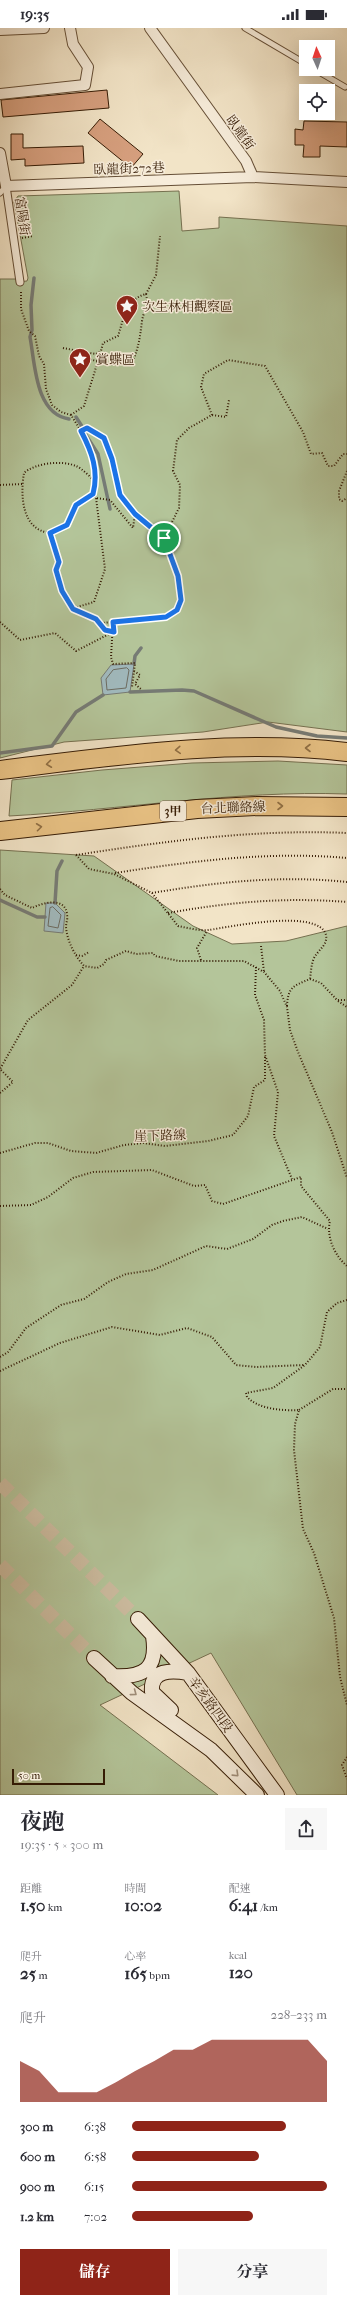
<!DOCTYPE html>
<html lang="zh-TW">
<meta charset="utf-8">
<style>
:root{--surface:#fff;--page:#f7f7f7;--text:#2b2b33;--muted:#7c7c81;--accent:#8f2418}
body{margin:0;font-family:"IM FELL French Canon","Noto Serif TC",serif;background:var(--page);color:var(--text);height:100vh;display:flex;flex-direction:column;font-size:15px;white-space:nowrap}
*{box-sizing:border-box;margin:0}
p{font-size:13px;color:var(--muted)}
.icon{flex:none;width:22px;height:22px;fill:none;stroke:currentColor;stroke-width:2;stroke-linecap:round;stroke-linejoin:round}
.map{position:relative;height:1767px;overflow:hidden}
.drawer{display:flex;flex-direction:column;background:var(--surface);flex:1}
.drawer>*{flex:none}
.needle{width:26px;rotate:357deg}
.controls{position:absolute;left:299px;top:12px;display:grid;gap:8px}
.controls a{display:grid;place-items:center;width:36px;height:36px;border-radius:0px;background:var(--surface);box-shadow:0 4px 16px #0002;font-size:20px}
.scale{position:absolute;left:12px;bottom:10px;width:93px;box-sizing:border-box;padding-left:4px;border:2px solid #361c05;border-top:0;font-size:11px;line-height:14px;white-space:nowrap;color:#361c05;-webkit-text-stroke:3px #f7eddb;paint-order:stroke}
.pin{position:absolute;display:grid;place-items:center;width:34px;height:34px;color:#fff;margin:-17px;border:2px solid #fff;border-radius:50%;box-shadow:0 1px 4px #0007}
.round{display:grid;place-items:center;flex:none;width:42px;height:42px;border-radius:0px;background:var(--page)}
.headline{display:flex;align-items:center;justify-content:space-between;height:68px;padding:0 20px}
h1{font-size:22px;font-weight:700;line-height:30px}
.metrics{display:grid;grid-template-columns:repeat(3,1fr);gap:6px;height:68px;padding:4px 20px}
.metrics div{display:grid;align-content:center}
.metrics b{font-size:17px;font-weight:700}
.metrics small{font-size:11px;font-weight:400}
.metrics p{font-size:11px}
.chart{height:112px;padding:8px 20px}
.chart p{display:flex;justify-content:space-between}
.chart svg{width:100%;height:72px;margin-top:4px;fill:var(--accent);opacity:.7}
.action{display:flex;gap:8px;margin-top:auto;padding:8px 20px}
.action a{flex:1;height:46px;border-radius:0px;background:var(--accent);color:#fff;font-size:16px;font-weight:700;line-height:46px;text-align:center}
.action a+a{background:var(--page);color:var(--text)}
ul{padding:0 20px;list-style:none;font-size:13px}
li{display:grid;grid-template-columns:64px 48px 1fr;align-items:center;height:30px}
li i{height:10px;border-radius:5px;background:var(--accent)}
.status{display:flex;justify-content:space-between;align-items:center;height:28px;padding:0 20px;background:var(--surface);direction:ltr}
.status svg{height:11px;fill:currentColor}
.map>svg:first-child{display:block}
</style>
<div class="status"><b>19:35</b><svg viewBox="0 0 49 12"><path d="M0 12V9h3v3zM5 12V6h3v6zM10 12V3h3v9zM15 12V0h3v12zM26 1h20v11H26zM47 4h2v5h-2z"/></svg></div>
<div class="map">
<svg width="347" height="1767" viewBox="0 0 347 1767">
<rect width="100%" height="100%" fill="#f2e4c7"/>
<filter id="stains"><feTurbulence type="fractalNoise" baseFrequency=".005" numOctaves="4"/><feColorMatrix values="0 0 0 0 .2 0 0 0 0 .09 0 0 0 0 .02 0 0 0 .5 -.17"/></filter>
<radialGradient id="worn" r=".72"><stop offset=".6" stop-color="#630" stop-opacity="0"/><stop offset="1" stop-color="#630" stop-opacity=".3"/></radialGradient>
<!-- green -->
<path fill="#b4c59a" stroke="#757050" d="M179,163L182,203L219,200V189L347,198V704L268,694L203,704L64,714L0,730V251H16L17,254L27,253L28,250L14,174L18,168Z
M278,733L347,737V766C234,762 122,782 9,788L12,752L102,742L192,735Z
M0,822L94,828L193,898L232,916L286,913L347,898V1767H297L211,1625L100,1677L218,1767H0Z"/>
<!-- water -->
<path fill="#a1bbc0" stroke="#767b75" d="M134,636L130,664L103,667L101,650L111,637Z
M46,875H55L65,885L63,905L44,903Z"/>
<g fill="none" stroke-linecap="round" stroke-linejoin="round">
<!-- shore -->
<path stroke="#6c6c62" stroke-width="1" d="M127,640L129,642L126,660L107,662L106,651L113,642Z
M53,879L61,887L58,900L48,898L50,880Z"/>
<!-- stream -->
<path stroke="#767b75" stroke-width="3.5" d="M34,250L31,277L32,302L30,309C35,335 35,386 69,391
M76,389L83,400
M84,404L98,426L110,481
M134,636L135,628L141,620
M130,664L182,662L194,663L276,699L317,708L347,710
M0,725L52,718L76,684L103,667
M0,872L37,889H45
M55,875L57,843L62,833"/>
</g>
<!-- building -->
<path fill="#d69f7e" stroke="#361c05" d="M107,62L109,80L3,89L1,72Z
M100,91L143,126L131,140L88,105Z
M304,93L347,94V119L320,118V129H303L304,117H295V101L303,102Z
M11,106H23V120L83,118L84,135L25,138V131L11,132Z"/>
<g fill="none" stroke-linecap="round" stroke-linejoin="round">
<!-- secondary-tunnel -->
<path stroke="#ccbca0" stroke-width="14" stroke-dasharray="14 7" stroke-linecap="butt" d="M0,1455L138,1591
M0,1537L94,1630"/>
<!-- service casing -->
<g stroke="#654e36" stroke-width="7">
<path id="service" d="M245,0L306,36
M314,41L345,59
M0,165L6,158"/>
</g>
<!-- pedestrian casing -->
<g stroke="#654e36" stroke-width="9">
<path id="pedestrian" d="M6,158L20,254"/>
</g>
<!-- minor casing -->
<g stroke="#654e36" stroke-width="12">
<path id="minor" d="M150,0L246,133L253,149L347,154
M0,2L44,0
M0,66L85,57L88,39L73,16L70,0
M0,125L6,158L253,149"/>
</g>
<!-- secondary casing -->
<g stroke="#361c05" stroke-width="16">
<path id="secondary" d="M138,1591L188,1645L277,1767
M94,1630L132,1665L211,1722L257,1767
M112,1648C144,1650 158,1641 153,1608
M171,1682L152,1664C150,1641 172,1642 188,1645"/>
</g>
<!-- motorway casing -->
<g stroke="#361c05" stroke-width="20">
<path id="motorway" d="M0,742C115,728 232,710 347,724
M0,803L197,781L257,778L347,779"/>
</g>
<!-- path -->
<path stroke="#361c05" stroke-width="2" stroke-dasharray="1 2" stroke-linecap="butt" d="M22,210L33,208
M21,264V281L29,303L35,308L39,328L44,336L46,361L52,377L61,384L71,387C87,412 100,436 93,466L76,477L67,497L50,505
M146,266C149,279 144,281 142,293C140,309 139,318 133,333L108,335L87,331L89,325L96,326L101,323L103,315L118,308C124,290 126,271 146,266Z
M146,266L156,247L160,208
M63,320L89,325
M71,387L84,378L98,333
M212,387L201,359L204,346L228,332L265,338L303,404L311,426L322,425L328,438H334L343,426H347
M81,403L87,401L104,410L112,431L120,467L135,486L164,510L178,548L181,572L177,582L167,589L102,595
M347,443L339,463V471L342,473L347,470
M96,454C90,449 83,441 76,438C62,432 35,435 24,445C20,468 22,502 50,505L59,534L56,542L63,563L73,581L96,591L105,601L113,604
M0,457L22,456
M93,466L96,470L110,472L133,500L135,486
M164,510L179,480L180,457L173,443L177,412L189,400L212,387L226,389L229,372
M74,580L94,574L105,541L96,470
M0,594L20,612L55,605L76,623L113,604
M113,594L111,629L113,636L135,635L132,659
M134,643L140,647L135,656L142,662
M76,827L89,841L114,846L152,865L178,898C188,900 200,903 209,902C229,899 319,880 326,907C328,917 318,922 314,930C311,937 311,944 310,951
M76,827C166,813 255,801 347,805
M115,845C192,833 269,823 347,830
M0,861L5,867L32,880C42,875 66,868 67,887C68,891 66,895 66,899C67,913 75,928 84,938L97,940L104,936L106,932L126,923L136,926L153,925L155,928L179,933H244L264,944L280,963L287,979L290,1002L298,1024L332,1104L347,1150
M152,865C217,854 281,847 347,854
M168,885C230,874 285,869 347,874
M261,918L264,944
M76,927L82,928L89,924
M201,932L197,920L207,903
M256,939L255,967L264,992L265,1027L278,1064L274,1108L292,1151
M338,973L347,979
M287,978C288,959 293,958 310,951L321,955L337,972H347
M0,1065L13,1054L0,1041L28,992L72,957L84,938
M0,1125L35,1115H48L71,1123L96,1125L124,1117L143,1115L165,1118L208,1113L233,1107L248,1088L254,1059L265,1052V1027
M0,1178L31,1177L48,1169L73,1150L93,1144L152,1142L194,1158L205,1157L212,1173L223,1176L301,1149V1158L330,1193C326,1209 335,1228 347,1238
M347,1272L337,1275L327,1284L320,1319L305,1337L273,1360L246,1365L247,1369C258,1381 283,1383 299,1382L295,1396L294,1422L303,1501L314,1525L334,1590L340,1649L347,1677
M0,1329L8,1324L26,1300L61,1277L84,1271L108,1254L126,1246L153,1242L206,1218L227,1221L253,1211L272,1197L283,1193L302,1189L328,1201
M0,1343L60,1315L112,1299L160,1307L187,1300L212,1309L236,1337L256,1339L304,1337
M299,1382L333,1361H347
M347,1729L342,1737L347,1751"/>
<!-- service -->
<use href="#service" stroke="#f7eddb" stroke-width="5"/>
<!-- pedestrian -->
<use href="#pedestrian" stroke="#f7eddb" stroke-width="7"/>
<!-- minor -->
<use href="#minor" stroke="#f7eddb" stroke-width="10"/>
<!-- secondary -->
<use href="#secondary" stroke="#f7eddb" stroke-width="14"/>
<!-- motorway -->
<use href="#motorway" stroke="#e9c284" stroke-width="18"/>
</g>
<!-- one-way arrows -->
<defs><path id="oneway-chevron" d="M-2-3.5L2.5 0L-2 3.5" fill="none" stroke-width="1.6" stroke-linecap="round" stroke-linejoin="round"/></defs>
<g stroke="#906f44">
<use href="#oneway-chevron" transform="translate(308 720) rotate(-180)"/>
<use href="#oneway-chevron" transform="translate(178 722) rotate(176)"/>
<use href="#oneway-chevron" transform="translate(49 736) rotate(173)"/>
<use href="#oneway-chevron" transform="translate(280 778)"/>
<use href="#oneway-chevron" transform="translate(39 799) rotate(-7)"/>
</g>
<g stroke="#a08f7b">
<use href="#oneway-chevron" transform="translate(134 1665) rotate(37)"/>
<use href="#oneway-chevron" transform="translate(236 1746) rotate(44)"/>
</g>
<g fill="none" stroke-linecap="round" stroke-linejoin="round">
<!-- route casing -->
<g stroke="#fff" stroke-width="8">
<path id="route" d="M87,400L104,410L112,431L120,467L135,486L164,510L178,548L181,572L177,582L166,589L113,594L114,604L105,602L96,591L73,581L62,563L56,542L59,534L50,505L67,497L76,477L93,466C99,443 92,424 81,403Z"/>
</g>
<!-- route -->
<use href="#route" stroke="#1a73e8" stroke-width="5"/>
</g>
<!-- icons -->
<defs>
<g id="sight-pin" transform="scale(1.15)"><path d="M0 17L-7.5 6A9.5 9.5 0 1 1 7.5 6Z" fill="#8f2418" stroke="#f7eddb"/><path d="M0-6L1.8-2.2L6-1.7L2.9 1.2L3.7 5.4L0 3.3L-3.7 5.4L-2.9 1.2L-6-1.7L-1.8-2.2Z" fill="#fff"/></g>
</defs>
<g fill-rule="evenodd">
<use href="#sight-pin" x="127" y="278"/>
<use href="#sight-pin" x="80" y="331"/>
</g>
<g text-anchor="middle" stroke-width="3" stroke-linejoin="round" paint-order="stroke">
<!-- shield labels -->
<rect fill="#f7eddb" stroke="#705b45" stroke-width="1" x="160" y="773" width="26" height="20" rx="3"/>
<g font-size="12" font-weight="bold" fill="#361c05">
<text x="173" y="787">3甲</text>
</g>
<!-- street labels -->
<g font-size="13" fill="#361c05" stroke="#f7eddb">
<text transform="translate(241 104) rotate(54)" y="5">臥龍街</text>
<text transform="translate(129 140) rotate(-2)" y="5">臥龍街272巷</text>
<text transform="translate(23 188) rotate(82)" y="5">富陽街</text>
<text transform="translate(233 779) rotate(-2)" y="5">台北聯絡線</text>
<text transform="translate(160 1107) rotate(-2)" y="5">崖下路線</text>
<text transform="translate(211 1676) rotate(54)" y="5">辛亥路四段</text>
</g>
<!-- poi labels -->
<g font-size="13" fill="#361c05" stroke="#f7eddb" text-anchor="start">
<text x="142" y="283">次生林相觀察區</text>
<text x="96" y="336">賞蝶區</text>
</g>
</g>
<rect width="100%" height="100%" filter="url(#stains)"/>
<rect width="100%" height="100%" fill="url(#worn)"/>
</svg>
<div class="controls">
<a><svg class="needle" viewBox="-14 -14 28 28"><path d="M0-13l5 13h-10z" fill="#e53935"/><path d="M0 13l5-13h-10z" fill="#7c7c81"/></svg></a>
<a><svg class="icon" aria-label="locate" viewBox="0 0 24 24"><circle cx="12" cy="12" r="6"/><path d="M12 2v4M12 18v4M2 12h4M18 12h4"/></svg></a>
</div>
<div class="scale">50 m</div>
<div class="pin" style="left:164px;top:510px;background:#1e9e55"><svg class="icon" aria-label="arrive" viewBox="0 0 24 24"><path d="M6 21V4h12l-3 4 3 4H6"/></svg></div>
</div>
<section class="drawer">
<div class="headline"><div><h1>夜跑</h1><p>19:35 · 5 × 300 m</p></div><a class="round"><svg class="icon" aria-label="share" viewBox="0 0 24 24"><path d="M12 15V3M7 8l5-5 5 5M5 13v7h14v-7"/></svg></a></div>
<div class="metrics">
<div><p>距離</p><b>1.50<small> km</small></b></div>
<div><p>時間</p><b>10:02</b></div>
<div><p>配速</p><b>6:41<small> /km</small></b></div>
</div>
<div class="metrics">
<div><p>爬升</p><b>25<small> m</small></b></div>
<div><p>心率</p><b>165<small> bpm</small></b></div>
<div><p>kcal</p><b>120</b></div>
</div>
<div class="chart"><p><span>爬升</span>228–233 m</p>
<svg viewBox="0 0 160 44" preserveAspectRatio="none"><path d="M0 44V19L10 25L20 38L30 38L40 38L50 32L60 25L70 19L80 12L90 12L100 6L110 6L120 6L130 6L140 6L150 6L160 19V44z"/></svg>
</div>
<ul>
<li><b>300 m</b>6:38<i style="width:79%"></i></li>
<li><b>600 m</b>6:58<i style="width:65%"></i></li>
<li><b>900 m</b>6:15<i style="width:100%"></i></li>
<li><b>1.2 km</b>7:02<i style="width:62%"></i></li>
</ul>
<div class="action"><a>儲存</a><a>分享</a></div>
</section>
